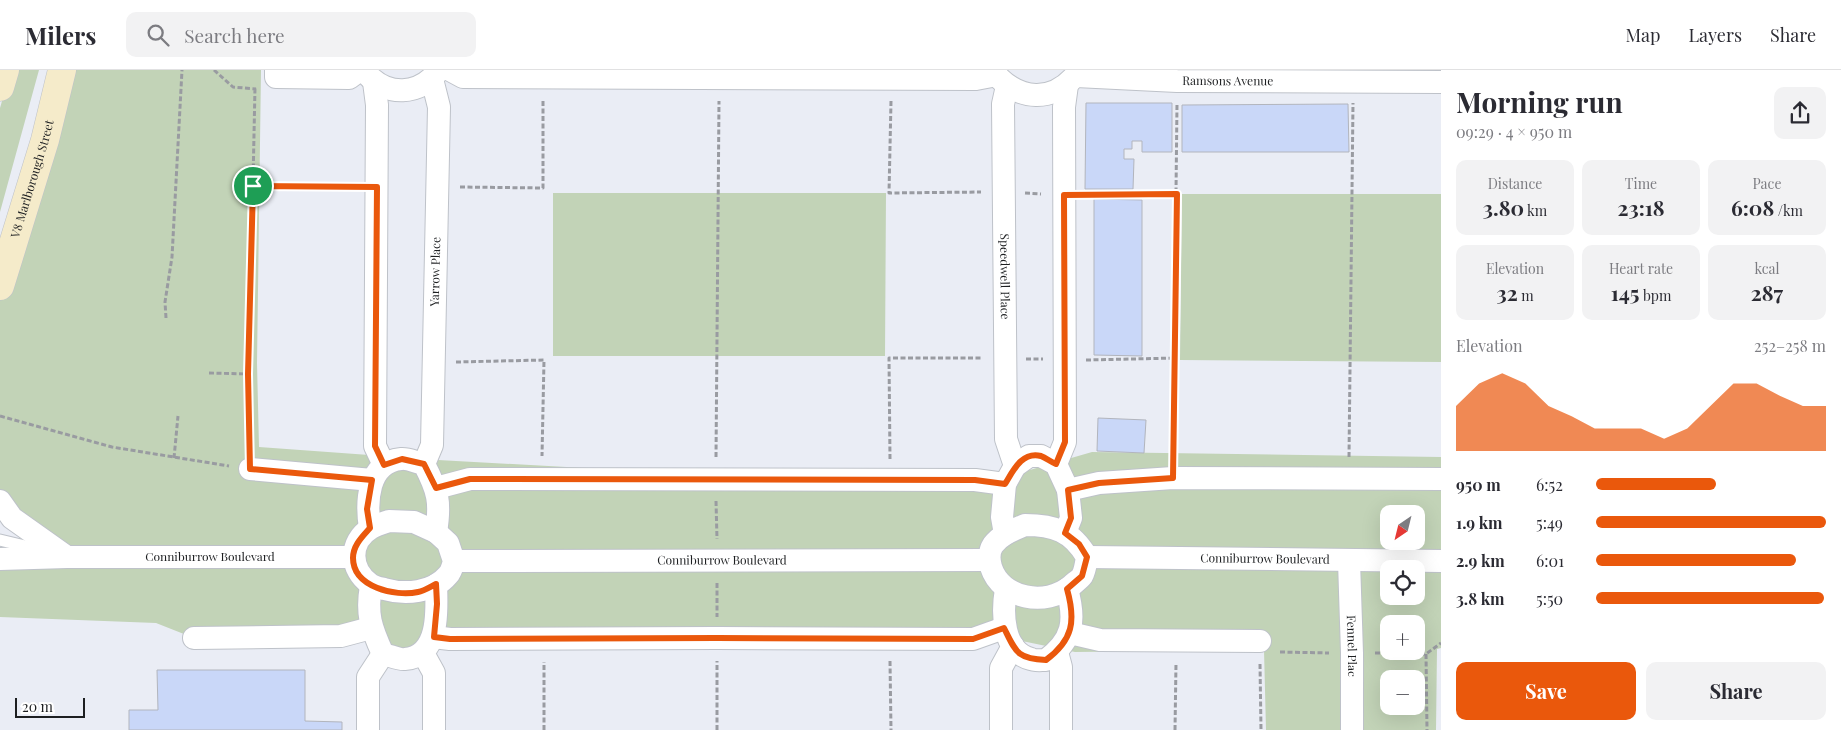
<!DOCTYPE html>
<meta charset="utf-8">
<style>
:root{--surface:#fff;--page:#f2f2f3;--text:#2b2b33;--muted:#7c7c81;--line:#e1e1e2;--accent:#ea580c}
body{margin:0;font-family:"Playfair Display",serif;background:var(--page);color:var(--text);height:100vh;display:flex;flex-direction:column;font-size:19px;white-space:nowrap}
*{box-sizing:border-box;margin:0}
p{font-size:16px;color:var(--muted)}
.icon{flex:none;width:28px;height:28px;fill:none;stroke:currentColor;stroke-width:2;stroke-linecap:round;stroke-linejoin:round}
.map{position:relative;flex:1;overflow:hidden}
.drawer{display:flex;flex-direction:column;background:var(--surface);width:400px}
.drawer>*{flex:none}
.needle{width:32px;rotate:215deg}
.fabs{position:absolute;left:1380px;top:435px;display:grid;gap:10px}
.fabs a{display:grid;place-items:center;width:45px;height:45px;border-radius:10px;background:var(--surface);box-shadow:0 5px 20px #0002;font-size:25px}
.scale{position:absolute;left:15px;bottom:12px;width:70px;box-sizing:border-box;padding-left:5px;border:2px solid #1d1f21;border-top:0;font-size:14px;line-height:18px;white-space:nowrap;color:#1d1f21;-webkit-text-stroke:4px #fff;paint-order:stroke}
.pin{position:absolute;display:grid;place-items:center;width:42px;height:42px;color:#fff;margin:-21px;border:2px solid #fff;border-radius:50%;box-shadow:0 1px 5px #0007}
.round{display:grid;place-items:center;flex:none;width:52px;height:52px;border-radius:10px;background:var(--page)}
.overview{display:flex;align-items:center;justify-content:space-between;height:85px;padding:0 15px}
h1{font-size:28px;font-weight:700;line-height:38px}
.metrics{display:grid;grid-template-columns:repeat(3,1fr);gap:8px;height:85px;padding:5px 15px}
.metrics div{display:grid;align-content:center;border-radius:10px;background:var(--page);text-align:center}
.metrics b{font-size:21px;font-weight:700}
.metrics small{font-size:14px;font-weight:400}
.metrics p{font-size:14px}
.chart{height:140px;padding:10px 15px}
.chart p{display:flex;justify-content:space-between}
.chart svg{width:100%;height:90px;margin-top:5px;fill:var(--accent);opacity:.7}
.cta{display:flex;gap:10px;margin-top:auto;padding:10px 15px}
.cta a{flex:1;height:58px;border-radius:10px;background:var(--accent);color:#fff;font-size:20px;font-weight:700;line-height:58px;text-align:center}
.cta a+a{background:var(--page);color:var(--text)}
ul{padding:0 15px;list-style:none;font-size:16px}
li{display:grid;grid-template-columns:80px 60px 1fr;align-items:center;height:38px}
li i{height:12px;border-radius:6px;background:var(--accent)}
header{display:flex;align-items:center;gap:30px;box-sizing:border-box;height:70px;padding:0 25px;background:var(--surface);border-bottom:1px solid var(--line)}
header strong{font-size:24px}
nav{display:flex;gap:28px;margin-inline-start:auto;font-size:18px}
.search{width:350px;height:45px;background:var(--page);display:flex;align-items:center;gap:12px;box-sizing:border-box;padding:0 18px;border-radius:10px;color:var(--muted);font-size:19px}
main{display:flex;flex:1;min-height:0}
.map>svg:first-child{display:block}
</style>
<header>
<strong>Milers</strong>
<div class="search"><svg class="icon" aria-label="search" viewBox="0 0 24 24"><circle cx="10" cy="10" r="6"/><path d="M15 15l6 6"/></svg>Search here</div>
<nav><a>Map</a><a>Layers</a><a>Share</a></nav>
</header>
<main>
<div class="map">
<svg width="1441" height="660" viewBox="0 0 1441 660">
<rect width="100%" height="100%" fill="#eaedf5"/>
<!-- green -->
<path fill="#c2d3b7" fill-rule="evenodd" d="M11,0H39L0,142V38Z
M62,0H261L257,293L259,377L438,390L964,419L1092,382L1441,387V578L1437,579L1436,660H1266L1264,580L1075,582L959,558L444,571L368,607L370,600L371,559L194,568L156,553L0,547V489L66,487L0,431V227ZM1389,444H1416V471H1389ZM1389,499H1416V526H1389ZM1389,554H1416V581H1389ZM1389,609H1416V636H1389Z
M553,123H886L885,286H553Z
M1182,124H1441V292L1180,290Z"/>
<!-- building -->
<path fill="#c9d7f8" stroke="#b2b5bd" d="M1086,33H1172V82H1142V71H1132V79H1124V89H1134L1133,119H1085Z
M1348,34L1349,82H1182V35Z
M1094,129L1142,130V286L1094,285Z
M1098,348L1146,350L1144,383L1097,381Z
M157,600H305V651L342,652V660H129V640H158Z"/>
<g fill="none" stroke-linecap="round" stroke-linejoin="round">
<!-- service casing -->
<g stroke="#bec2c9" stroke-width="13">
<path id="service" d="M0,470L42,480"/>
</g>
<!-- minor casing -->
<g stroke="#bec2c9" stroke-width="24">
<g id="minor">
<path d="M276,0V7L349,8L360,0"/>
<path d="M450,0L463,7L976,9L997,5"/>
<path d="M366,3C387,27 419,26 439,0"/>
<path id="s1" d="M1076,6L1177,11L1441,12"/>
<path d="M998,7C1021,30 1051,32 1074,7"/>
<path d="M374,12L377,35L375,376L384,395"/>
<path id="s2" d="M1007,16L1003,34L1006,369L1015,396"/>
<path id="s3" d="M424,394L432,375L439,37L432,9"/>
<path d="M1056,394L1065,372L1064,37L1067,15"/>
<path d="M250,399L372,410"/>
<path d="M436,418L470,409L975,410L1005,414"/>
<path d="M1068,420L1099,413L1173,408L1441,409"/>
<path d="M0,431L12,448L67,487"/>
<path d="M389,451L414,452L436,462L448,473L454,491C453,495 451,502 448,505C433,523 405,525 384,519C380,518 374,517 370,514C350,500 348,472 371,458C376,455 383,453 389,451Z"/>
<path d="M1025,455C1054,455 1072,461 1087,487C1086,493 1085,501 1082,506C1080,509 1074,513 1071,516C1046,537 1001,529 991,497C989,490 989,481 993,475C1001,464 1014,460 1025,455Z"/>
<path d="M370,458C366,433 367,392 401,389C408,388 417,393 424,394C438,421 441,432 436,462"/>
<path d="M1005,464L1002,447L1005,414L1015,396L1029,386H1041L1056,394L1068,420L1071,448L1065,463"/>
<path id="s4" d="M1087,487L1441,491"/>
<path id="s5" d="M0,489L67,487H353"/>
<path id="s6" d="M454,491L989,490"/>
<path id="s7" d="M1349,491L1352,583V660"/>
<path d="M371,516C366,544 371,558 383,584C389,585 399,590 405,589C440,587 437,539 436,515"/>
<path d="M1006,519C1002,542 1002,582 1031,589C1035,591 1041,590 1046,590C1073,570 1076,551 1067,519"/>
<path d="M1070,563L1100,570L1260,571"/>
<path d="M433,567L450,569L717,568L973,569L1004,558"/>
<path d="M194,568L341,566L371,558"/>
<path d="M1057,582L1061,597V660"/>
<path d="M423,583L434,603V660"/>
<path d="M368,660V607L383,584"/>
<path d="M1001,660V598L1013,576"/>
</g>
</g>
<!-- secondary casing -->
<g stroke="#bec2c9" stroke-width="29">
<g id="secondary">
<path d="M0,17L5,0"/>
<path id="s8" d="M0,216L45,70L62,0"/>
</g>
</g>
<!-- path -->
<path stroke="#999ba1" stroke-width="3" stroke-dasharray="5 2.5" stroke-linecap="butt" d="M214,0L233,17L256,19
M891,31L889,123L981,122
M253,116H355
M460,117L543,118V29
M1025,123L1041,124
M1087,125L1177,124
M166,248L165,232L172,187L182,0
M1026,289H1043
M1086,290L1176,288
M456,292L544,290L542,386
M209,303L249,304
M0,346L112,377L229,396
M250,376L249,304L255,17
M1173,385L1177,34
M716,387L719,31
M1349,387L1353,33
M174,388L178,346
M890,389L889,288H983
M716,431L717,469
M717,513V547
M1280,582L1329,583
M1375,583L1426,584L1441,573
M1426,584L1427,660
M890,591L891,660
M1260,594L1261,660
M544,660V592
M717,660V591
M1175,660L1176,593"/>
<!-- service -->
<use href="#service" stroke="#fff" stroke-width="11"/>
<!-- minor -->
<use href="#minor" stroke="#fff" stroke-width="22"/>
<!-- secondary -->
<use href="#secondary" stroke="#f5ebca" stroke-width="28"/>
</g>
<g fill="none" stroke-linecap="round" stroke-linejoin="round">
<!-- route casing -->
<g stroke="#fff" stroke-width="10">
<path id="route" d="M253,116L377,117L375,376L384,395L402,389L424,394L436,418L470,409L975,410L1005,414C1013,401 1022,381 1041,386C1046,388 1051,392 1056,394L1065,372L1064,125L1177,124L1173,408L1099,413L1068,420L1071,448L1065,463L1079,474L1087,487L1082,506L1067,519C1076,551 1073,570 1046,590C1017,589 1016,582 1004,558L973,569L717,568L450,569L434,567L437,534L436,514C430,517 424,521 418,522C395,527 353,517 353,488C353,475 363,466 370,458L367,439L372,410L250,399L248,304Z"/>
</g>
<!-- route -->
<use href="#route" stroke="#ea580c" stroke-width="6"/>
</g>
<g text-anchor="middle" stroke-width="5" stroke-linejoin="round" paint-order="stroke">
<!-- street labels -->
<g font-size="12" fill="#1d1f21" stroke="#fff">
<text dy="4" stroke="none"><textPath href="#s1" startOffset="152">Ramsons Avenue</textPath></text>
<text dy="4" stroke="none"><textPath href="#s8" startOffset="112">V8 Marlborough Street</textPath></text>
<text dy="4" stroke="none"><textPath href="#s3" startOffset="194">Yarrow Place</textPath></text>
<text dy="4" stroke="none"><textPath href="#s2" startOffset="191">Speedwell Place</textPath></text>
<text dy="4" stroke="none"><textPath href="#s5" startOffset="210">Conniburrow Boulevard</textPath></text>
<text dy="4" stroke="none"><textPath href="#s4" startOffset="178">Conniburrow Boulevard</textPath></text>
<text dy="4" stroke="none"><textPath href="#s6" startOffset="268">Conniburrow Boulevard</textPath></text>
<text dy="4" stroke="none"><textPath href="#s7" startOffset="85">Fennel Plac</textPath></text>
</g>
</g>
</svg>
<div class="fabs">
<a><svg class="needle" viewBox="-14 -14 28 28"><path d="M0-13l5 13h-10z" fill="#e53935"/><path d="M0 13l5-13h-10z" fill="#7c7c81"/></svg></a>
<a><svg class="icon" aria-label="locate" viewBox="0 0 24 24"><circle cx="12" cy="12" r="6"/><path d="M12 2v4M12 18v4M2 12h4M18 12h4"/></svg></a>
<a>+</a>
<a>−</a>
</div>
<div class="scale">20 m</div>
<div class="pin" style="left:253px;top:116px;background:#1e9e55"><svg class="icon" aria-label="arrive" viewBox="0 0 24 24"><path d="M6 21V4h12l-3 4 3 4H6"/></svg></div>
</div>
<section class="drawer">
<div class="overview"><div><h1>Morning run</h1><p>09:29 · 4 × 950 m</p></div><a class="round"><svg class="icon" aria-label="share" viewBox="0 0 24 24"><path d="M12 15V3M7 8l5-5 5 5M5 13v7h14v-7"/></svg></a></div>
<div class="metrics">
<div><p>Distance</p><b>3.80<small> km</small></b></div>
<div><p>Time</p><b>23:18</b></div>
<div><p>Pace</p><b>6:08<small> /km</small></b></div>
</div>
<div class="metrics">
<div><p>Elevation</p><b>32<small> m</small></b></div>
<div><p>Heart rate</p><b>145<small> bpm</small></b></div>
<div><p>kcal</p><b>287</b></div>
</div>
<div class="chart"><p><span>Elevation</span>252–258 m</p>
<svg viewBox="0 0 160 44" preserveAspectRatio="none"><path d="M0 44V22L10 11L20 6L30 11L40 22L50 27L60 33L70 33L80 33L90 38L100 33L110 22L120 11L130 11L140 17L150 22L160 22V44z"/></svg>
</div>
<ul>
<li><b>950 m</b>6:52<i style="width:52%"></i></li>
<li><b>1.9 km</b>5:49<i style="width:100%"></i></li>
<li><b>2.9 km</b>6:01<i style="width:87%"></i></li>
<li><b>3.8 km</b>5:50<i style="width:99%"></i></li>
</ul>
<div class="cta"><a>Save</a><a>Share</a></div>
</section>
</main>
